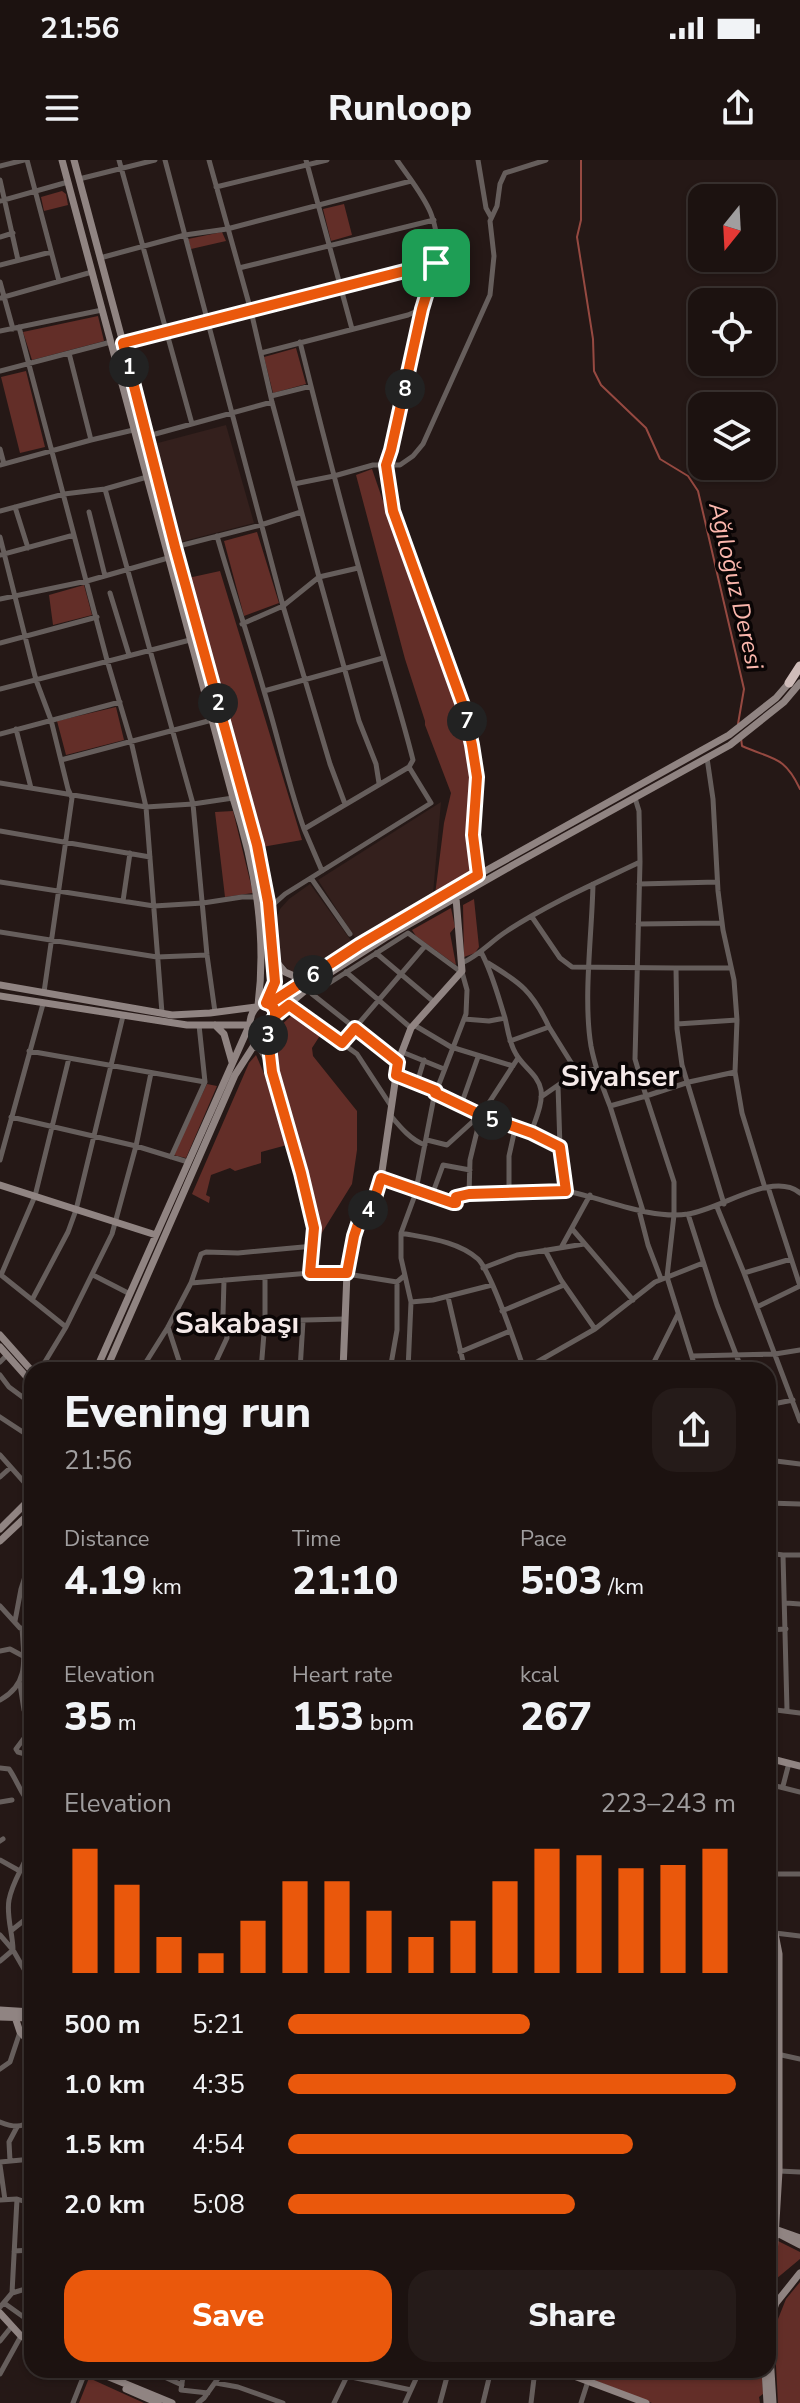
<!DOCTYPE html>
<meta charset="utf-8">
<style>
:root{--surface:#1c1210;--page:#251b19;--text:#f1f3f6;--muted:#a09e9f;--line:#3a3230;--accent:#ea580c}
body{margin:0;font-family:"Nunito Sans",sans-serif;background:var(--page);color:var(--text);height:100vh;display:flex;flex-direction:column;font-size:30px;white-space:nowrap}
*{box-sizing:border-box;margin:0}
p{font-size:26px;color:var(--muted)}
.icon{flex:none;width:44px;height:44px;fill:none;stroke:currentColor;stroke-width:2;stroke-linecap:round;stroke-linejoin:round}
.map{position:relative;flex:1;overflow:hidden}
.drawer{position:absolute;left:24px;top:1202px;width:752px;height:1016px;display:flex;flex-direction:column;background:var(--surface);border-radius:24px;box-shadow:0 2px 6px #0004,0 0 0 2px var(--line)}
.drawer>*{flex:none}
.needle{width:52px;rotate:198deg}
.buttons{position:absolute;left:688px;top:24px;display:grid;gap:16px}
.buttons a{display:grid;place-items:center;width:88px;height:88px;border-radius:16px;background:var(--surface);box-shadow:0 2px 6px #0004,0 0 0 2px var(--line);font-size:40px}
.pin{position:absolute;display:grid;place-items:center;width:68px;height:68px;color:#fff;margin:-34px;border-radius:16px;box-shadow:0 4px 12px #0006}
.km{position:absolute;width:40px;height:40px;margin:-20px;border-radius:50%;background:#222;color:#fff;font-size:22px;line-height:40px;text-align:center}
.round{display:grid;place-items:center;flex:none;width:84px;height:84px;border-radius:24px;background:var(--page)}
.summary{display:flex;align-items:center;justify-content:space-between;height:136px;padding:0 40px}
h1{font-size:44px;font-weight:800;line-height:60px}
.figures{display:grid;grid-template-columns:repeat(3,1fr);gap:12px;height:136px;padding:8px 40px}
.figures div{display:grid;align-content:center}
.figures b{font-size:40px;font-weight:800}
.figures small{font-size:22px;font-weight:400}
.figures p{font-size:22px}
.chart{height:224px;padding:16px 40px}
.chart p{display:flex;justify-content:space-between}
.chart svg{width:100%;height:144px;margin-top:8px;stroke:var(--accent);stroke-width:6}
.primary-button{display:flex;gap:16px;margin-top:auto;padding:16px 40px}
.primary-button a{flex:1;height:92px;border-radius:24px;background:var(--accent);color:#fff;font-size:32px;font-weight:800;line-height:92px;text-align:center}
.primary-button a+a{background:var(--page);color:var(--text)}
ul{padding:0 40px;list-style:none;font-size:26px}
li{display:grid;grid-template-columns:128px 96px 1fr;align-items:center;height:60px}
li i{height:20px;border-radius:10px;background:var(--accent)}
.status{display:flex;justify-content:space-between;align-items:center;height:56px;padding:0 40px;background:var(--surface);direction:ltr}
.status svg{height:22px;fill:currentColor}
header{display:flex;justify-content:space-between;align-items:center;height:104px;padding:0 40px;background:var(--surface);font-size:36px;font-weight:800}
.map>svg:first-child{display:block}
</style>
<div class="status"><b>21:56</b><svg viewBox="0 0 49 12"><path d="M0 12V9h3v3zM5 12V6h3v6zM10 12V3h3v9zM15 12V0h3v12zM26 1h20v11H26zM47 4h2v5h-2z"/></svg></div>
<header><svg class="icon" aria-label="menu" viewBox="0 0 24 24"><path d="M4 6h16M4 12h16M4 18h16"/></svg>Runloop<svg class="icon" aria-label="share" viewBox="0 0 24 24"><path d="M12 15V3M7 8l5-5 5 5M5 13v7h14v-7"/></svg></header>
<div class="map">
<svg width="800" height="2243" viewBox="0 0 800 2243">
<rect width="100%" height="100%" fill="#251816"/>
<!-- built -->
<path fill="#34201d" d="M226,265L254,363L180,382L154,284Z
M441,642L433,734L357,781L318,720Z
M310,724L352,782L298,813L290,811L282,803L275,784L276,761L280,749L289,739Z"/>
<!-- green -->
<path fill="#632e28" d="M62,31L66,34L68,45L44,51L41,37Z
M344,44L352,75L331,81L323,49Z
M222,72L226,81L191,89L188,79Z
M98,156L104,181L32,200L23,172Z
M296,188L306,224L273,233L264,197Z
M26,211L45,287L20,293L1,217Z
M372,309L383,341L387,343L464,560L473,601L468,678L471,718L435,735L444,663L451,633L425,565V561L405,499L356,315Z
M257,372L279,443L244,456L224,381Z
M220,411L302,680L262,687L188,418Z
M84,425L92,455L53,465L49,435Z
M116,547L124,580L66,595L57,561Z
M233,651L253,733L225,737L215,652Z
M474,739L479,787L475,793L464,797L463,745Z
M451,748L455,767L450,773L456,805L416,776L412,770Z
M292,855L321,874L312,888L313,896L357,951V990L352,1024L318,1079C316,1020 288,966 276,909C273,897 275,883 275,871Z
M256,895L272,932L287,985L261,992V1003L235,1011L230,1008L211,1015L206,1035L210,1037L209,1043L192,1034L249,903Z
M207,924L217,926L186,998L173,995Z
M778,2081L800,2092V2099L776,2119Z
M800,2122V2243H778L774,2169L786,2139Z
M569,2210H762L763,2234L759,2237L760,2243H652Z
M89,2218L144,2243H79Z"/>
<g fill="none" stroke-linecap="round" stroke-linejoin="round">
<!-- stream -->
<path stroke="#964941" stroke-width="2" d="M581,0V60L577,77L593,179L594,211L601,225L646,268L660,299L688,316L698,331L744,529L738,564
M741,578L742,586C773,600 784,595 800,629"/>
<!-- street -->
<path stroke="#665e5c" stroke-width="5" d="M27,0L59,121
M119,0L192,264
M165,0L283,446L330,604L345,644
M209,0L251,151L272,242L319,417L359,561L376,604L379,623
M306,0L352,169
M478,0L486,48L491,57
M0,6L24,0
M79,19L155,0
M0,20L18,100
M216,27L327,0
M0,41L68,22
M0,77L13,73
M100,98L185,75L227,69L411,21
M0,105L51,92
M239,108L434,60
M0,122L13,169
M0,138L92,112
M422,149L391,290L386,305L393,351L464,548L472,585L477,617L473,675L478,714
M19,167L107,500L131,581L146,647L162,853
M0,171L102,150
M300,182C323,275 347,367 373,459C386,506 401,552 413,600L409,607L304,669L322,711
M123,183L435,103
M69,193L91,280
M261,193L408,155L422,149C426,133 433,117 436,101C442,55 421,35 397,0
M0,211L111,182
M271,236L311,226
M148,276L272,242
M0,289L4,304
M0,305L91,280L146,267
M294,324L334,316L373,305H400L413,296L423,284L490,135L494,96L490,61L497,46L500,24L505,13L546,0
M105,329L193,644L207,795L215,852
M15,347L28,388
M0,351L64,334L105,329L147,317
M89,352L105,416
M217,376C232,428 249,479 264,531C278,577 288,624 304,669
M0,377L36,520L51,560L68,629L72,638L44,832
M175,387L261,365L301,352
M0,395L74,375
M110,433L129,495
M0,439L87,421L168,398
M242,464L283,446L319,417L358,408
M0,483L97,457
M0,529L190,480
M264,531L383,498
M16,569L31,628
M0,574L120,542
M707,598L713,639L718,731L723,770L734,820L737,860L735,912L742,953L765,1028
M61,600L212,560
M0,623L146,647L193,644L233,638
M0,671L150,697
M640,702L635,899L646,936L689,922L735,912
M311,718L350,774
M0,722L154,746L203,743L242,737H256
M593,724C592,774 583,838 591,886C595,907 602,926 610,946
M639,724L717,722
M123,741L130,693
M267,750L285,734L431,643L409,607
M532,757L560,798L572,807L676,808L677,869L682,905L724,1044
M638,764L722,763
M0,772L157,797L207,795
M481,792C492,812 498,836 505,858C508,870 509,883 516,894C523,907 538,914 541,930C543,944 535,960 531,973
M376,793L434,842
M462,803C480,795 491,781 507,771C548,744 596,723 640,702L639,651L635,638
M488,803C521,823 532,831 549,867L510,881
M676,808H731
M346,812L411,868
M462,812L467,830L466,854L434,937L415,1035L401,1073V1098L411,1142L433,1140L492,1125
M289,845L357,894L391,946
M464,859L489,861L505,858
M677,864L737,860
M414,865L451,887L513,906
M267,869L272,907
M342,883L425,786
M253,888H258C275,904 312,1042 314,1070C315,1084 312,1098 310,1113
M29,891L205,922
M402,892L444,909
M398,902L312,834L408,773L461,812
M577,912L596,909
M396,915L436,931
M417,923L424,900
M558,926L560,987
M435,933L481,955L532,973L560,987L566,1031C604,1038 650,1060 688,1054C720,1050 773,1010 800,1033
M541,937L577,912L549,867
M461,945L478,897
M391,956C401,968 411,980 425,985
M11,957L136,986L188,1002
M427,980L447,985L480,955
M171,997L205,922L199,865
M0,1000L43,844
M381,1018L456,1043V1037L469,1034L566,1031
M768,1027L800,1126
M509,1032V996L515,969
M469,1034L470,1000L481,955L518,898
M432,1035L443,1005L470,1010
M717,1047L744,1113L800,1261
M639,1050L648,1085L661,1119
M643,1051L610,946L646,936L674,1022V1055L667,1117L696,1210
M688,1054L717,1145L742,1210
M573,1070L633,1140
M401,1073C427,1078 458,1081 478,1099C492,1113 516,1187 524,1209
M562,1086L590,1035
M545,1090L561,1120L595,1169
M483,1108L517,1095L584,1084
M744,1113L791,1099
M347,1114L397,1122
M1,1115L35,1036L69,898
M1,1115L66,1167
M93,1115L130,1134
M191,1123L201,1094L206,1092L238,1093L314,1086
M448,1137L465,1210
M32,1140L68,1072L76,1050L123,856
M757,1147L800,1126
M502,1151L564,1125
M265,1161L345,1159
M168,1167L182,1210
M460,1192L510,1171
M692,1196L775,1194L800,1190
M0,1202L7,1195
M40,1210L66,1167L112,1074L136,986L151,913
M141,1210L168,1167L191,1123L310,1113H347
M212,1210L227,1178L223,1155L224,1120
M261,1210L265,1161V1117
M300,1210L303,1161
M390,1210L397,1170V1122L404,1116
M408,1210L411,1142
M523,1210L595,1169L655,1122L703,1103
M563,1210H584
M650,1210L678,1154
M0,1215L9,1227L32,1244
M768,1245L793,1240
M0,1257L32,1278
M0,1295L32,1331
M768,1300L800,1304
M0,1317L10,1308
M768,1343L800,1344
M768,1393L783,1395L787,1550
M783,1395H800
M786,1443L800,1444
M0,1446L20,1468L32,1470
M15,1461L21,1429L32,1395
M768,1470L786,1469
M0,1491L10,1489L23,1496
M20,1524L24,1550L32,1554
M0,1540C30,1524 24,1498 22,1468
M768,1549L800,1553
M25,1577L16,1589L18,1592L32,1596
M0,1608L9,1609C17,1620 22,1637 32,1646
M768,1624L800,1632
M783,1626L789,1603
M0,1642L12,1640
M0,1681L3,1679
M0,1700L18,1710
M768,1714H800
M12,1770L32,1754
M775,1773L800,1776
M0,1775L13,1790L32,1823
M0,1801L13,1790C13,1774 6,1756 9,1740C13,1718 28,1702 32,1681
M777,1894L800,1899
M0,1909L10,1902L20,1872
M0,1962C43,1979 27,1939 28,1916C28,1905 31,1895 31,1884
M10,2001L9,1982L17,1967
M0,2002L32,1999
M0,2005L5,2040
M779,2011L800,2012
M0,2040L17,2039L32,2044
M14,2091L32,2090
M12,2133L32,2127
M4,2143L32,2163
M0,2147L12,2133L17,2039
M0,2181L12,2166
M149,2210L182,2225
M184,2210L181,2230L208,2233
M304,2210L347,2216L411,2230
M0,2214L21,2176
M216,2223L238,2227L283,2243
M73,2243L86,2210
M198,2243L204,2238L224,2210
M334,2243L350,2210
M405,2243L420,2210
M440,2243L448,2213
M483,2243L491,2210
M531,2243L535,2210
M581,2243L588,2221"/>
<!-- secondary -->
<path stroke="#908482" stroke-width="7" d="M62,0L233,638C255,706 267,774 258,845
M74,0L148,276L175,387L257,685L268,742L275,822L266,843
M274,799L285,812L303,820
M0,825L172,855L210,853L256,847
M0,836L187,865H249
M263,843L272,845L275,856L267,869L255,871L250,868C249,858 253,847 263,843Z
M269,844L279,835L359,785L478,715L729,575L776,538L789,523
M275,856L314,823L385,778L513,705L730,585L784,542L800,523
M215,865L224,874L232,902
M0,1025L156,1075
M0,1175L32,1211
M0,1187L32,1223
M96,1210L249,866
M106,1210L235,915L264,870
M343,1210L347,1113L351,1090L358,1064L373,1044L381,1018L398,902L411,868L462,811L456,738
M0,1369L32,1337
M0,1381L32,1351
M768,1598L800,1606
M768,1738L779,1794V2011L769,2179L773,2243
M768,1774L773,1809L768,2085
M0,1850L32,1852
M0,1857L32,1858
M15,1857L20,1872L32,1885
M772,2068L800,2078
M773,2071L800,2085
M773,2152L776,2143L800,2113
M0,2153L21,2176L32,2182
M92,2210L172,2243
M558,2210L646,2243
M765,2210L767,2243
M126,2229L158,2243"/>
<!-- highway -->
<path stroke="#cfbcb9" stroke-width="9" d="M789,523L800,506"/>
</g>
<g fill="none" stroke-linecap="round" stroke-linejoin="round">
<!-- route casing -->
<g stroke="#fff" stroke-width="16">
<path id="route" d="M436,103L123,183L175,387L257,685L268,742L275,822L266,843L272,845L275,851V856L267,869L272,912L301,1013L314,1068L310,1113H347L354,1076L358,1064L373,1044L381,1018L453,1043H456V1037L469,1034L566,1031L560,987L532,973L481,955L435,933L436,931L396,915L398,902L355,868L342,883L289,845L275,856C276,851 274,846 269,844L359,785L478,715L473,675L477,617L472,585L464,548L393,351L386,305L391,290L422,149L436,103"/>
</g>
<!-- route -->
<use href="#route" stroke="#ea580c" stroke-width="10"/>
</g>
<g text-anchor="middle" stroke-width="7" stroke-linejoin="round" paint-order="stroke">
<!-- water labels -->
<g font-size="24" font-style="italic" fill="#fbb7ad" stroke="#0a0505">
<text transform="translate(736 426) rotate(77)" y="8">Ağıloğuz Deresi</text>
</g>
<!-- district labels -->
<g font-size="30" font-weight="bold" fill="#f4e9e8" stroke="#0a0505">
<text x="620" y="926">Siyahser</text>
<text x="237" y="1173">Sakabaşı</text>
</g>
</g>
</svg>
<div class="buttons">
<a><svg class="needle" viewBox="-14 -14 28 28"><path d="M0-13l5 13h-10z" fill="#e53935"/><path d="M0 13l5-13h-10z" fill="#a09e9f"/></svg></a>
<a><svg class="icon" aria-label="locate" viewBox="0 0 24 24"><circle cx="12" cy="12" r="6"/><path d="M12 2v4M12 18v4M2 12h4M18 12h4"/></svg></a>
<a><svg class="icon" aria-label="layers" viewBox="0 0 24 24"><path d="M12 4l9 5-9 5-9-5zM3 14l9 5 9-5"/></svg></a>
</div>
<div class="pin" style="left:436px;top:103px;background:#1e9e55"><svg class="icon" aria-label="arrive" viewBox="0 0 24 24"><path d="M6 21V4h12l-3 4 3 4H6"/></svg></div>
<b class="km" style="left:129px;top:207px">1</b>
<b class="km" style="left:218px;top:543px">2</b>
<b class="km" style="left:268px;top:875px">3</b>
<b class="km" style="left:368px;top:1050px">4</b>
<b class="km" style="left:492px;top:960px">5</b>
<b class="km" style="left:313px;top:815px">6</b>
<b class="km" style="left:467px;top:561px">7</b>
<b class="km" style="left:405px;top:229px">8</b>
<section class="drawer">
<div class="summary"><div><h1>Evening run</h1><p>21:56</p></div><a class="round"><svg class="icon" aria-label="share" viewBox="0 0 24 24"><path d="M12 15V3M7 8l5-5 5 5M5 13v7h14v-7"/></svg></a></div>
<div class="figures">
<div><p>Distance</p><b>4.19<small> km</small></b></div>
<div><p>Time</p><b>21:10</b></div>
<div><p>Pace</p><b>5:03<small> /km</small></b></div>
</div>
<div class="figures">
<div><p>Elevation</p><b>35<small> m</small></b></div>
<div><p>Heart rate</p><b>153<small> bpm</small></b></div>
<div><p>kcal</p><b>267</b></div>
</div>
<div class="chart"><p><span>Elevation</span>223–243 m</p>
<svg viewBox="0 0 160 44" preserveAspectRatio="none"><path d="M5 44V6M15 44V17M25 44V33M35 44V38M45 44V28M55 44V16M65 44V16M75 44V25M85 44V33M95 44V28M105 44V16M115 44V6M125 44V8M135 44V12M145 44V11M155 44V6"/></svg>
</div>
<ul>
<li><b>500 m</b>5:21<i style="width:54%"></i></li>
<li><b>1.0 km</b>4:35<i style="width:100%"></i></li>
<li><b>1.5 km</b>4:54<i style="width:77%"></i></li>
<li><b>2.0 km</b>5:08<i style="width:64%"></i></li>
</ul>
<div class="primary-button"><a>Save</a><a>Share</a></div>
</section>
</div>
